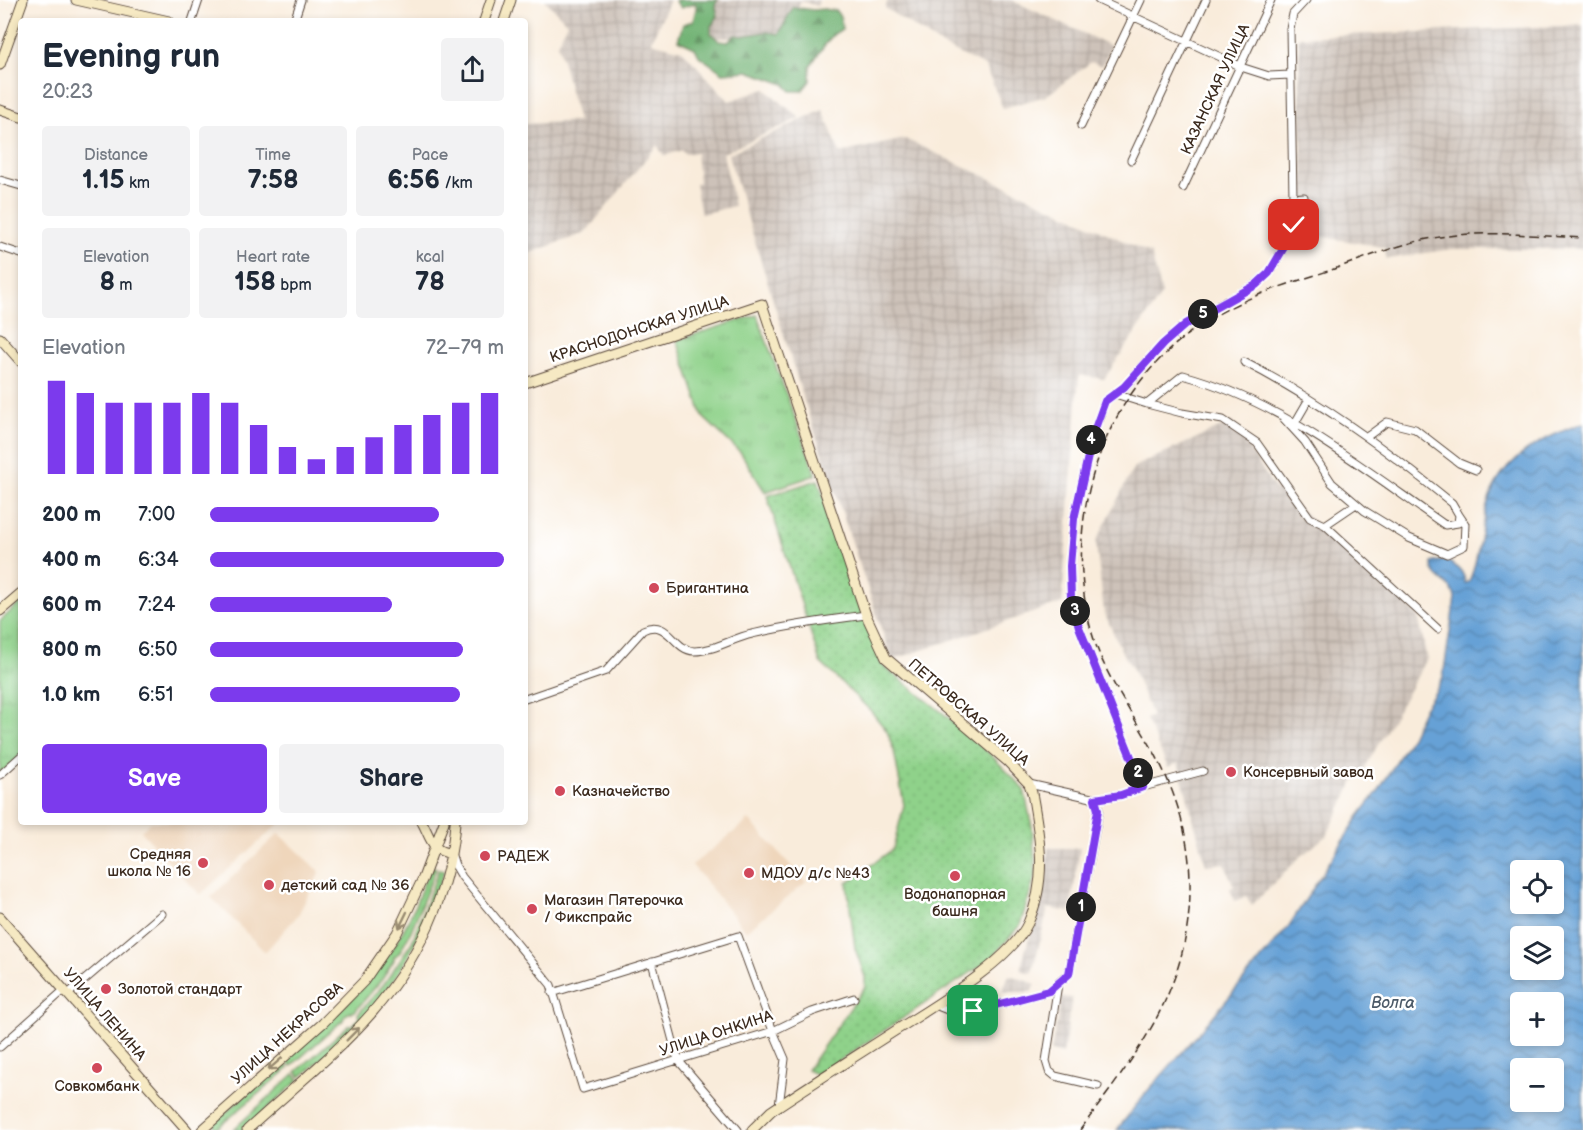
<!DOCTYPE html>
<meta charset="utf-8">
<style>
:root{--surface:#fff;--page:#f2f2f3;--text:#1f2937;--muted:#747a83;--accent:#7c3aed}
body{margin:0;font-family:"Balsamiq Sans",sans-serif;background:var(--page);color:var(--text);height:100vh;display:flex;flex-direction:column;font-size:22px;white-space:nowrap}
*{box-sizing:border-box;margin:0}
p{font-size:20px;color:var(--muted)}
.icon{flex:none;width:33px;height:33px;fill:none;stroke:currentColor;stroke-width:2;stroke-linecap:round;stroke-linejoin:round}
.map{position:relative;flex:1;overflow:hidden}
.sheet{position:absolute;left:18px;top:18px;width:510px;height:807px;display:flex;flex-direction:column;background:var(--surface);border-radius:6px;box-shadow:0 3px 9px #0003}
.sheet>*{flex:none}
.controls{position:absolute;left:1510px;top:860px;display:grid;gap:12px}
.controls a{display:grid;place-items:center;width:54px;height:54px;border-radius:6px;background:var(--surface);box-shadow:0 3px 9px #0003;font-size:30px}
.pin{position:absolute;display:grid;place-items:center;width:51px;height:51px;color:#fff;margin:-26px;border-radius:12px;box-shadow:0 3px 9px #0006}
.km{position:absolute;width:30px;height:30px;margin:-15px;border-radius:50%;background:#222;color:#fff;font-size:16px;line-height:30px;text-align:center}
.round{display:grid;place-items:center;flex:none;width:63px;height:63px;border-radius:6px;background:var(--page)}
.headline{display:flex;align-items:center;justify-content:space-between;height:102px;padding:0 24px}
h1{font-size:33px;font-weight:800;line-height:45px}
.stats{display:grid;grid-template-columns:repeat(3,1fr);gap:9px;height:102px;padding:6px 24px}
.stats div{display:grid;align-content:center;border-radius:6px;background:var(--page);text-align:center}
.stats b{font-size:26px;font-weight:800}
.stats small{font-size:16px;font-weight:400}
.stats p{font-size:16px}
.chart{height:168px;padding:12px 24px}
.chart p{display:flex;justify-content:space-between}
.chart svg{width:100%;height:108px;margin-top:6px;stroke:var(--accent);stroke-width:6}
.action{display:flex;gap:12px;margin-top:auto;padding:12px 24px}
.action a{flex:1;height:69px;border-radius:6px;background:var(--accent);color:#fff;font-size:24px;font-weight:800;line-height:69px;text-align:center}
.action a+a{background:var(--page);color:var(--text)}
ul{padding:0 24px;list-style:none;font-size:20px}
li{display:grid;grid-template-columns:96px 72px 1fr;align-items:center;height:45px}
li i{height:15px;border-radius:8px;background:var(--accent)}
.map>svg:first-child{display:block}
</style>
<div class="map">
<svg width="1583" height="1130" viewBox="0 0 1583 1130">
<defs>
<pattern id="industrial-grid" width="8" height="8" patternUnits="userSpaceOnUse" patternTransform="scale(1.5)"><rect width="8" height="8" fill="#cdc2b9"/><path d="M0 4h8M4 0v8" fill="none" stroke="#b1a79f"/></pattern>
<pattern id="forest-firs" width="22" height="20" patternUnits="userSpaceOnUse" patternTransform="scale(1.5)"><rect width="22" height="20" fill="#73b476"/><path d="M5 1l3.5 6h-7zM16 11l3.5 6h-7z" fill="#609360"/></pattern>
<pattern id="park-tufts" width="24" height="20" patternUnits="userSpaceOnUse" patternTransform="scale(1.5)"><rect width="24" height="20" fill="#8fd28a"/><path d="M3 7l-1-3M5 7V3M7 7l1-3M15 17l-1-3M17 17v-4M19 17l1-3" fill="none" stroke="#7cb477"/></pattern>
<pattern id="garden-dots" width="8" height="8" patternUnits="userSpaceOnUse" patternTransform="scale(1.5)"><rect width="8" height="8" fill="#8fd28a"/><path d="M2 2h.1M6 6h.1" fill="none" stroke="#7cb477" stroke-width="1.8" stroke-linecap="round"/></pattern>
<pattern id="water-waves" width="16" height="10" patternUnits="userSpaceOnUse" patternTransform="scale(1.5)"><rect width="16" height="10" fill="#66a1d6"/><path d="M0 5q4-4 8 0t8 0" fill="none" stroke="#5583ad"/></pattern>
</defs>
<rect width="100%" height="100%" fill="#fff"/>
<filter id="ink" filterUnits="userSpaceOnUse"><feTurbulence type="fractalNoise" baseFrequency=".0167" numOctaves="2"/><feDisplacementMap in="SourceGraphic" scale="12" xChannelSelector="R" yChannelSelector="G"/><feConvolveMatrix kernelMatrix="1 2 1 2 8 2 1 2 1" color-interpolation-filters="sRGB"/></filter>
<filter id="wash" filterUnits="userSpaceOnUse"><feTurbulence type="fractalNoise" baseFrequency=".008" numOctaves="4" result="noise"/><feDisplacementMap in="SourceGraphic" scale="24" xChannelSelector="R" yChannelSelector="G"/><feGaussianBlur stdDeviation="1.35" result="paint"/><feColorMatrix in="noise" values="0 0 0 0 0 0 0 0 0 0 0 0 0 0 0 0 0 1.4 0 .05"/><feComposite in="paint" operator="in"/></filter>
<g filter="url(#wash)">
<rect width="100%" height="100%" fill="#f9ecdb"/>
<!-- built -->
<path fill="#efd6bb" d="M749,820L806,882L746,931L692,865Z
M151,822H281L200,895L141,831Z
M279,833L320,872L298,915L265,952L211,897Z"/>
<!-- industrial -->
<path fill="url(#industrial-grid)" d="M545,0H670L651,42L682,50L729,101L765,89L800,118L723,153L734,206L701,214L695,184L699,182L696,152L685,154L682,150L664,156L657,145L585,233L525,255V124L578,121L558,44L567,23Z
M708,0H819L817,6L801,1L779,37L713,38Z
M888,0H1011L1111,46L1102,66L1091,62L1046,96L1003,108L985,66L943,46L885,8Z
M1583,25V249H1451L1387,259L1384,247L1305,234L1298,37Z
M823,110L840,153L905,139L1151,254L1162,294L1104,379L1079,375L1062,603L892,660L803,397L728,154Z
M1232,422L1273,486L1371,572L1418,616L1427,659L1359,778L1354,781L1327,835L1299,858L1252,905L1246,896L1235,901L1230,889L1234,886L1224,863L1206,865L1178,763L1168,768L1146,719L1152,716L1133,669L1123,654L1104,612L1096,542L1134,467Z
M1048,848H1080L1070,912L1048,908L1032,973L1020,970L1040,900Z
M1009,975L1036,984L1031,992H1002Z
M1062,997L1072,998L1063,1054L1051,1051Z"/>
<!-- grass -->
<path fill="#8fd28a" stroke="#657e54" stroke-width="1.5" d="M430,866L436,868L411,931L399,953L394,957V960L383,978L355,1011C349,1012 344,1014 343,1020L291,1066L285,1059C324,1024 365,991 394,946C410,922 420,893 430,866Z
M439,869L444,871C427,926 398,985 356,1027C339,1045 319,1061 301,1077L296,1072L348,1026L353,1025L359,1018L358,1014L384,984L412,942Z
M283,1062L289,1068L216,1129L213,1124Z
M294,1074L299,1080L243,1130H233Z"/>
<!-- forest -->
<path fill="url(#forest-firs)" stroke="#576f4a" stroke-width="1.5" d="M676,0H718L715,4L718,16L711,26V33L719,41L728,42L735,35L742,36L766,32L779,34L793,7L813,10L824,9L836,11L841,18L842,29L834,34L826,43L810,66V81L802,91H791L784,84L748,71L723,73L699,56L695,48L678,40L683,24L693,21L696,9V3L681,8L675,1Z"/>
<!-- park -->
<path fill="url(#park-tufts)" stroke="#657e54" stroke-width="1.5" d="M757,315L816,475L765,492L741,453L703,417L677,340Z
M21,602V755L0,774V621Z"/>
<!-- garden -->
<path fill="url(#garden-dots)" stroke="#657e54" stroke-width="1.5" d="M818,480L882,665L943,713L992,756L1024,789L1032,827L1036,874L1020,925L991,959L818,1075L807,1070L865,987V977L855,948L847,883L893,849L904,805L894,751L887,731L870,710L820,662L767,496Z"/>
<!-- water -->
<path fill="url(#water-waves)" stroke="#50667a" stroke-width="1.5" fill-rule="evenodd" d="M1583,423V1130H1117L1144,1095L1193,1040L1289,926L1359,816L1379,790L1410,739L1424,708L1436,691L1443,677L1455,598C1453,582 1431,580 1432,563C1446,556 1465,568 1465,583L1469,582C1479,558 1480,530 1487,505C1500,459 1542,438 1583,423ZM1521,870H1554V903H1521ZM1521,936H1554V969H1521ZM1521,1002H1554V1035H1521ZM1521,1068H1554V1101H1521Z"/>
</g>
<g filter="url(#ink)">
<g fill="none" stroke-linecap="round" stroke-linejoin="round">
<!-- street casing -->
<g stroke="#58473a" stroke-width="9">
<path id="street" d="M1098,0L1244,68L1269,76L1290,75
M192,21L199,0
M294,21L301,0
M1081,126L1141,0
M1131,160L1206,0
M0,180L21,186
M1183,188L1271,0
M1304,197L1293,198L1290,29L1293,14L1306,0
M0,247L21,254
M1115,394L1147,404L1183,375C1282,402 1363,468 1445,525L1458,523L1459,515L1452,503C1386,449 1320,401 1244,362
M1147,404L1182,413L1223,420L1257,443L1310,518L1325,525
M1284,419L1305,442L1332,483L1365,511L1409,538L1447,554L1464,546L1465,524L1459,515
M1295,423L1309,399
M1368,436L1387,422L1415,429L1459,463L1476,470
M1356,504L1325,525L1438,629
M525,699L606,671L643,630C669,618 673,650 694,651C714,651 733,638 752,634C789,625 827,620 866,615
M0,775L21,756
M1143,787L1079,627L1071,598L1070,565L1074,518L1093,434L1105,401L1124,388L1163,344L1186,324L1255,285L1269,273L1283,249L1294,226L1295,210L1293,198
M1096,799L1121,795L1143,787L1203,771
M452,856L455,865L462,877L551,985L583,1089L773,1031L812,1012L854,998
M652,962L678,1060L738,1130
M1058,984L1046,1061L1049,1071L1055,1076L1098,1086
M552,993L738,936L773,1031L785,1059L779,1106
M68,994L162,914
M935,1005L960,1015L1049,991L1069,974L1099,810L1096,799L1029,784
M0,1047L64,990"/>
</g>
<!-- secondary casing -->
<g stroke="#58473a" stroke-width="11">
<path id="secondary" d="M76,0L169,21
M484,21L491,0
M504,21L511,0
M0,65L23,0
M0,110L21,117
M0,338L21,362
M525,383L762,304L866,615L886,658L1007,761L1029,784L1032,793C1040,837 1048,880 1028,923C1010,962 935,1005 898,1029C856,1056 813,1083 771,1111L752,1130
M0,611L21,593
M422,822C430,836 432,853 451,853
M0,917L187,1130
M202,1130L323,1023L364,981L397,933L423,878L444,822
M247,1130C323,1060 396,1010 435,910C446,881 453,853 455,822"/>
</g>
<!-- street -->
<use href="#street" stroke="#fff" stroke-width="7"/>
<!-- secondary -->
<use href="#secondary" stroke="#f6e9c3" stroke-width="9"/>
<!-- rail -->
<path stroke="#3b2a1e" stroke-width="1.5" stroke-dasharray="9 4.5" stroke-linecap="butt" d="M1080,1130C1140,1050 1192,986 1190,880C1189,829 1172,781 1146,738C1124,701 1099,665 1089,622C1063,510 1105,389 1202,324C1241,297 1289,284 1334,269C1368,257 1404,242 1440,237C1487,230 1536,236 1583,238"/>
</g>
<!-- one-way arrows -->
<defs><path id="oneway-shaft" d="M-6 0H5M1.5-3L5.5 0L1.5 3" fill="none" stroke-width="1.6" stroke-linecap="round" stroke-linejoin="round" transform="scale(1.5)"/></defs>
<g stroke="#988a70">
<use href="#oneway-shaft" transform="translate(403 920) rotate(116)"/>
<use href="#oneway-shaft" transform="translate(353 1034) rotate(-45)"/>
<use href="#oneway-shaft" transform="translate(275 1064) rotate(139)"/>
</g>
</g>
<g fill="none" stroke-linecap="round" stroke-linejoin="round" filter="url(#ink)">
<!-- route casing -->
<g stroke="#fff" stroke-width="12">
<path id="route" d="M973,1011L1049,991L1069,974L1098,810L1095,799L1121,795L1143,787L1079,627L1071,598L1070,566L1074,519L1093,434L1105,401L1124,387L1163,344L1186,324L1256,285L1269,273L1283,249L1294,225"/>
</g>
<!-- route -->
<use href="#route" stroke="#7c3aed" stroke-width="8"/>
</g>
<!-- markers -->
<g fill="#d1495b" stroke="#fff" stroke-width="2">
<circle cx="654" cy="588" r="6"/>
<circle cx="1231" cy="772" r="6"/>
<circle cx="560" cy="791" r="6"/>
<circle cx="485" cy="856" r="6"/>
<circle cx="203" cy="863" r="6"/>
<circle cx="749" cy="873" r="6"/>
<circle cx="955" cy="876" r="6"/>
<circle cx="269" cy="885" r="6"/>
<circle cx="532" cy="909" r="6"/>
<circle cx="106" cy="989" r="6"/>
<circle cx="97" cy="1068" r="6"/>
</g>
<g text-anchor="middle" stroke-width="5" stroke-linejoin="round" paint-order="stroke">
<!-- street labels -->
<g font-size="15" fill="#3b2a1e" stroke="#fff">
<text transform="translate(1215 89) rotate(-65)" y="5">КАЗАНСКАЯ УЛИЦА</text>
<text transform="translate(639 329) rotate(-18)" y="5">КРАСНОДОНСКАЯ УЛИЦА</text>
<text transform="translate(969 712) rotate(41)" y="5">ПЕТРОВСКАЯ УЛИЦА</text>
<text transform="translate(105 1014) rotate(49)" y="5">УЛИЦА ЛЕНИНА</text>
<text transform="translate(287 1033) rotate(-42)" y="5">УЛИЦА НЕКРАСОВА</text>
<text transform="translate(716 1033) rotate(-18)" y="5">УЛИЦА ОНКИНА</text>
</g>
<!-- poi labels -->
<g font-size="15" fill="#3b2a1e" stroke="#fff" text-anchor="start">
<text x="666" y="593">Бригантина</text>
<text x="1243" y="777">Консервный завод</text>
<text x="572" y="796">Казначейство</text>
<text x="191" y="859" text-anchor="end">Средняя<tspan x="191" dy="17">школа № 16</tspan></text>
<text x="497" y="861">РАДЕЖ</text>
<text x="761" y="878">МДОУ д/с №43</text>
<text x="281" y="890">детский сад № 36</text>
<text x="955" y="899" text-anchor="middle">Водонапорная<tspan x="955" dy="17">башня</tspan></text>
<text x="544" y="905">Магазин Пятерочка<tspan x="544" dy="17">/ Фикспрайс</tspan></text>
<text x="118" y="994">Золотой стандарт</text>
<text x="97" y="1091" text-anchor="middle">Совкомбанк</text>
</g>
<!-- water labels -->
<g font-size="16" font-style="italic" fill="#4c5a68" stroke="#fff">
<text x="1393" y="1008">Волга</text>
</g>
</g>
</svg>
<div class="controls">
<a><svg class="icon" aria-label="locate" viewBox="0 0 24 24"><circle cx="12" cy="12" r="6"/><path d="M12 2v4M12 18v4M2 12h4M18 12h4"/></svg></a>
<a><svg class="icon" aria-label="layers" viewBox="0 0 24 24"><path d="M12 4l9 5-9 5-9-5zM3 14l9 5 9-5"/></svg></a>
<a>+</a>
<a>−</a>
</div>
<div class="pin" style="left:973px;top:1011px;background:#1e9e55"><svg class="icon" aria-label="arrive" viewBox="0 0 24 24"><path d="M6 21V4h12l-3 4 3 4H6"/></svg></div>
<div class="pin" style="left:1294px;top:225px;background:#d93025"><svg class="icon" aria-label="check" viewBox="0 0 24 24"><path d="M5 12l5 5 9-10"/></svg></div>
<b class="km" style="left:1081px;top:907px">1</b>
<b class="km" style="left:1138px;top:773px">2</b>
<b class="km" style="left:1075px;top:611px">3</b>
<b class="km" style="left:1091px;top:440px">4</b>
<b class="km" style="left:1203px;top:314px">5</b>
<section class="sheet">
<div class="headline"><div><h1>Evening run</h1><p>20:23</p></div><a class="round"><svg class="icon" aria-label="share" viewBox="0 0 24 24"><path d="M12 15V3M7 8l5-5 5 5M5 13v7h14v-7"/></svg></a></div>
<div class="stats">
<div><p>Distance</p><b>1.15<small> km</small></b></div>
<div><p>Time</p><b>7:58</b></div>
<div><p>Pace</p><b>6:56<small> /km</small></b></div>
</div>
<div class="stats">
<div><p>Elevation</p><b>8<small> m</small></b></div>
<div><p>Heart rate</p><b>158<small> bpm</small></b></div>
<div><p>kcal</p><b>78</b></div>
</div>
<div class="chart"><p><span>Elevation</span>72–79 m</p>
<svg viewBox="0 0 160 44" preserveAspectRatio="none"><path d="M5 44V6M15 44V11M25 44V15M35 44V15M45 44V15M55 44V11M65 44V15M75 44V24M85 44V33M95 44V38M105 44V33M115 44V29M125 44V24M135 44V20M145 44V15M155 44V11"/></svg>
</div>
<ul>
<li><b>200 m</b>7:00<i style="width:78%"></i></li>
<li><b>400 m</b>6:34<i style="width:100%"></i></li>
<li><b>600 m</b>7:24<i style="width:62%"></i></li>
<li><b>800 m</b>6:50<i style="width:86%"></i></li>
<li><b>1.0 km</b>6:51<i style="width:85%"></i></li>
</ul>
<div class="action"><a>Save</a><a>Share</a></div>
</section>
</div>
